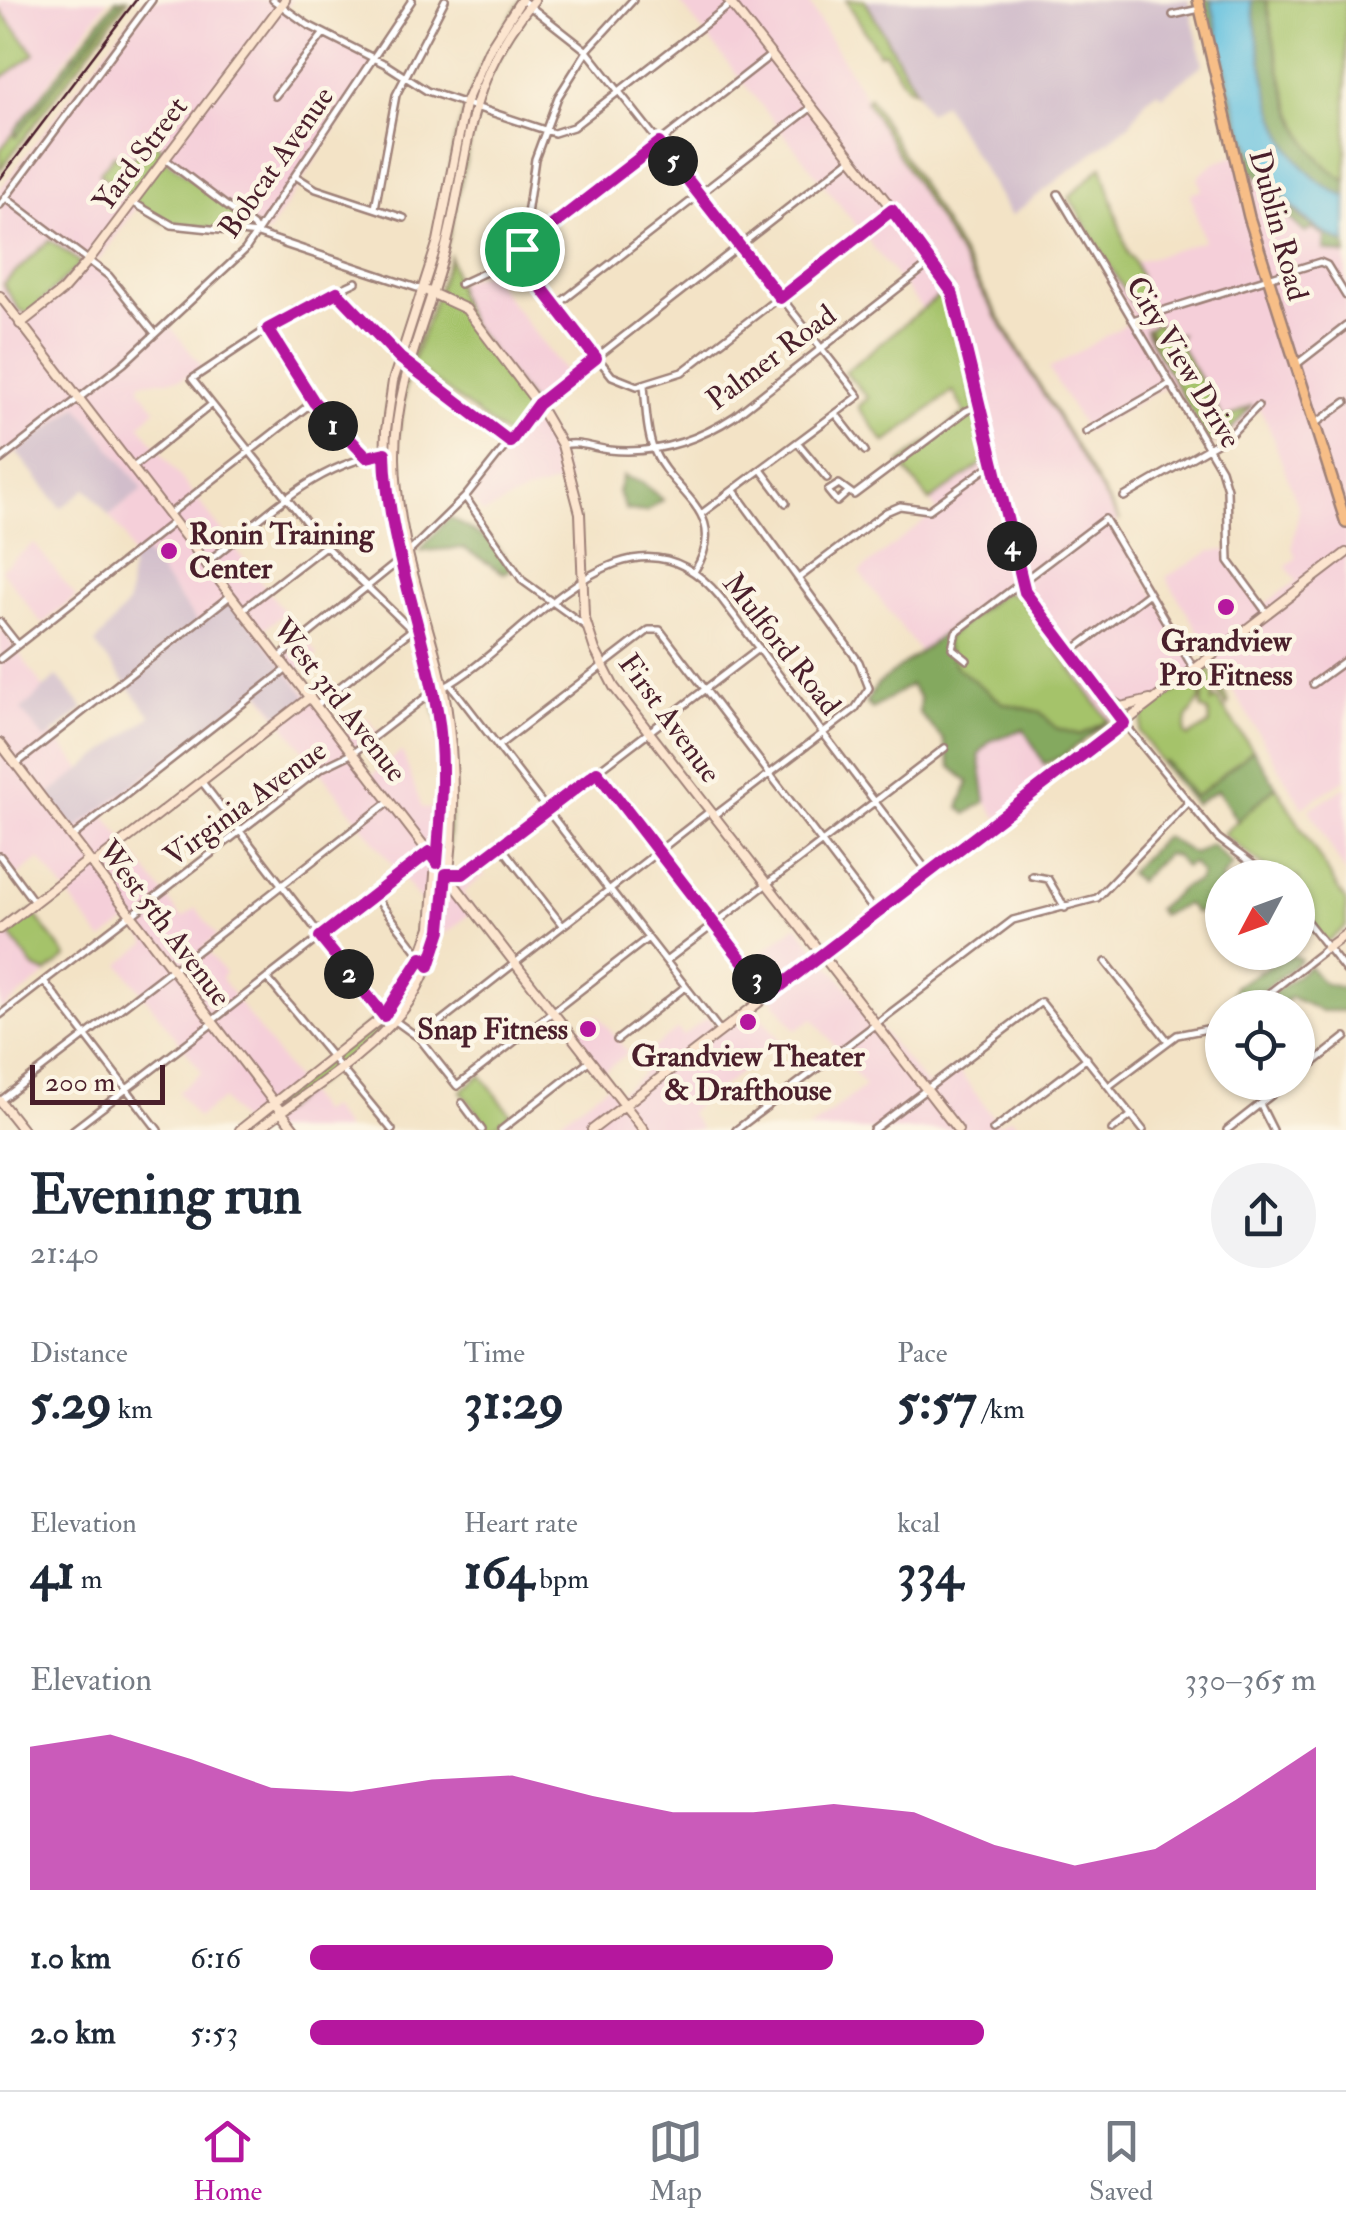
<!DOCTYPE html>
<meta charset="utf-8">
<style>
:root{--surface:#fff;--page:#f2f2f3;--text:#1f2937;--muted:#747a83;--line:#e0e1e3;--accent:#b5179e}
body{margin:0;font-family:"IM FELL Double Pica",serif;background:var(--page);color:var(--text);height:100vh;display:flex;flex-direction:column;font-size:38px;white-space:nowrap}
*{box-sizing:border-box;margin:0}
p{font-size:32px;color:var(--muted)}
.icon{flex:none;width:55px;height:55px;fill:none;stroke:currentColor;stroke-width:2;stroke-linecap:round;stroke-linejoin:round}
.map{position:relative;height:1130px;overflow:hidden}
.sheet{display:flex;flex-direction:column;background:var(--surface);flex:1}
.sheet>*{flex:none}
.needle{width:65px;rotate:229deg}
.tools{position:absolute;left:1205px;top:860px;display:grid;gap:20px}
.tools a{display:grid;place-items:center;width:110px;height:110px;border-radius:50%;background:var(--surface);box-shadow:0 2px 8px #0004;font-size:50px}
.scale{position:absolute;left:30px;bottom:25px;width:135px;box-sizing:border-box;padding-left:10px;border:5px solid #4a1f2b;border-top:0;font-size:28px;line-height:35px;white-space:nowrap;color:#4a1f2b;-webkit-text-stroke:8px #fcf5e5;paint-order:stroke}
.pin{position:absolute;display:grid;place-items:center;width:85px;height:85px;color:#fff;margin:-42px;border:5px solid #fff;border-radius:50%;box-shadow:0 2px 10px #0007}
.km{position:absolute;width:50px;height:50px;margin:-25px;border-radius:50%;background:#222;color:#fff;font-size:28px;line-height:50px;text-align:center}
.round{display:grid;place-items:center;flex:none;width:105px;height:105px;border-radius:52px;background:var(--page)}
.summary{display:flex;align-items:center;justify-content:space-between;height:170px;padding:0 30px}
h1{font-size:55px;font-weight:800;line-height:75px}
.figures{display:grid;grid-template-columns:repeat(3,1fr);gap:15px;height:170px;padding:10px 30px}
.figures div{display:grid;align-content:center}
.figures b{font-size:50px;font-weight:800}
.figures small{font-size:28px;font-weight:400}
.figures p{font-size:28px}
.chart{height:280px;padding:20px 30px}
.chart p{display:flex;justify-content:space-between}
.chart svg{width:100%;height:180px;margin-top:10px;fill:var(--accent);opacity:.7}
ul{padding:0 30px;list-style:none;font-size:32px}
li{display:grid;grid-template-columns:160px 120px 1fr;align-items:center;height:75px}
li i{height:25px;border-radius:12px;background:var(--accent)}
.menu{display:flex;justify-content:space-around;align-items:center;height:140px;border-top:2px solid var(--line);background:var(--surface);font-size:28px;color:var(--muted)}
.menu a{display:grid;justify-items:center;gap:5px}
.menu .on{color:var(--accent)}
.map>svg:first-child{display:block}
</style>
<div class="map">
<svg width="1346" height="1130" viewBox="0 0 1346 1130">
<rect width="100%" height="100%" fill="#fcf5e5"/>
<filter id="ink" filterUnits="userSpaceOnUse"><feTurbulence type="fractalNoise" baseFrequency=".01" numOctaves="2"/><feDisplacementMap in="SourceGraphic" scale="20" xChannelSelector="R" yChannelSelector="G"/><feConvolveMatrix kernelMatrix="1 2 1 2 8 2 1 2 1" color-interpolation-filters="sRGB"/></filter>
<filter id="wash" filterUnits="userSpaceOnUse"><feTurbulence type="fractalNoise" baseFrequency=".0048" numOctaves="4" result="noise"/><feDisplacementMap in="SourceGraphic" scale="40" xChannelSelector="R" yChannelSelector="G"/><feGaussianBlur stdDeviation="2.25" result="paint"/><feColorMatrix in="noise" values="0 0 0 0 0 0 0 0 0 0 0 0 0 0 0 0 0 1.4 0 .05"/><feComposite in="paint" operator="in"/></filter>
<g filter="url(#wash)">
<rect width="100%" height="100%" fill="#f3e3c6"/>
<!-- built -->
<path fill="#f5cfd9" d="M0,0H108L0,150V79L35,54L0,10Z
M144,0H292L285,9L378,64L267,234L138,205L99,260H80L50,240L3,284L81,263L98,264L120,284L154,330L166,321L204,369L180,379L141,382L140,389L156,409L140,425L285,613L261,631L280,655L303,636L318,655L293,675L341,737L366,717L379,733L353,754L371,776L402,751L422,808L447,811L444,858L459,877L476,864L485,875L462,893L474,910L446,934L258,691L103,813L182,918L196,908L217,936L204,947L225,973L221,978L320,1113L329,1107L346,1130H246L223,1099L197,1118L178,1092L202,1072L120,964L147,943L130,920L102,940L40,859L15,878L0,858V625L45,690L22,709L53,734L82,770L46,797L258,688L306,697L198,623L142,550L132,557L125,536L109,516L143,489L77,406L0,465V189Z
M678,0H807L1076,450L1117,520L1113,525L1201,672L1144,714L1109,721L1018,595L1002,589L920,652L859,572L937,511L930,501L986,461L950,288L922,309Z
M1241,153L1245,167L1254,173L1276,206L1325,236L1328,252L1346,255V779L1302,807L1166,577L1211,551L1228,550L1229,561L1262,606L1296,581L1286,566L1296,558L1292,547L1299,509L1267,422L1258,407L1236,430L1208,448L1170,384L1086,432L1049,369L1133,320L1104,272L1204,241L1190,194L1202,190L1198,177L1213,163Z
M488,273L570,378L532,404L471,325L460,300L457,282Z
M533,416L541,417L553,439L569,480L524,493L483,514L470,497Z
M34,543L76,597L42,624L1,569Z
M1017,728L1030,735L1038,756L1055,776L998,819L986,801L979,754L990,741Z
M1346,787V874L1309,809Z
M31,910L68,958L0,1011V933Z
M797,925L928,1087L955,1066L999,1125L1011,1117L1021,1130H808L865,1086L813,1018L796,1030L746,964Z
M755,1007L781,1042L689,1112L701,1130H547L609,1084L617,1094L643,1074L634,1062L678,1029L683,1036L708,1017L720,1033Z
M598,1015L628,1053L601,1074L571,1036Z"/>
<!-- industrial -->
<path fill="#d1bdcb" d="M865,0H1188L1203,64L1162,96L1159,91L1146,100L1129,125L1011,216L943,103L928,113Z
M78,406L143,489L109,516L87,488L61,508L17,453Z
M142,549L198,623L230,598L307,697L281,718L258,689L72,832L46,797L151,716L95,644L128,604L132,557Z
M57,676L84,709L45,740L21,710Z"/>
<!-- green -->
<path fill="#a5c36a" stroke="#78714a" stroke-width="2.5" d="M123,0H128L0,170V150Z
M521,0H534L483,84L449,236L409,365L395,453L404,533L439,668L453,780L446,874L429,966L386,1029L257,1130H240L396,1002L429,935L441,821L440,728L410,605L385,467L388,404L436,248L455,139L480,68Z
M846,0H865L916,91L906,86L884,52L879,54Z
M1266,0H1346V181C1288,148 1278,60 1266,0Z
M0,10L35,54L0,79Z
M869,97L1120,521L866,101Z
M149,138L164,149L160,155L253,226L258,234L162,222L99,174L114,155L127,165Z
M1102,166L1128,254C1140,265 1147,299 1142,312L1135,309L1069,197Z
M50,240L81,263L29,314L19,310L3,284Z
M450,256L460,301L471,325L532,404L508,437L412,364Z
M950,287L986,461L930,501L900,463L965,413L953,391L885,443L858,407L868,398L845,372Z
M1158,322L1164,335L1181,334L1178,342L1222,417L1228,418L1252,405L1230,431L1209,443L1147,334L1145,328L1155,341L1148,329Z
M1004,592L1018,595L1109,721L1080,735L1056,728L1040,712L1003,703L956,667L945,643L947,637Z
M1208,667L1229,702L1227,706L1214,687L1212,702L1216,698L1253,750L1195,798L1165,761L1162,764L1140,732L1144,714L1192,679L1202,697L1187,718L1185,734L1188,737L1210,724L1208,712L1201,708L1204,692L1196,678Z
M1276,786L1346,902V927L1326,942L1298,904V878L1277,877L1223,834Z
M32,911L67,957L46,973L34,968L7,931Z
M481,1075L511,1114L491,1130L461,1091Z"/>
<!-- forest -->
<path fill="#84a95e" stroke="#676444" stroke-width="2.5" d="M116,0H123L16,137L15,130Z
M1202,0H1211C1231,84 1249,213 1346,243V255L1324,250L1325,236L1312,228L1305,233L1276,206L1255,173L1245,167Z
M1251,0H1266C1278,60 1288,148 1346,181V197C1268,165 1265,73 1251,0Z
M623,476L643,483L663,500L646,512L626,510L618,492Z
M449,517L496,545L511,569L504,573L463,548L420,551Z
M1002,589L947,637L945,643L956,667L1003,703L1040,712L1056,728L1080,735L1109,721L1063,756L1044,764L1024,729L990,741L979,754L986,801L966,814L959,807L969,782L951,767L943,739L919,713L920,698L910,685L872,709L866,703L877,685Z
M1253,750L1276,786L1237,821L1218,790L1195,804L1162,764L1165,761L1195,797Z
M1164,836L1194,854L1211,844L1232,865L1222,878V897L1211,910L1195,913L1187,904L1161,915L1157,910L1183,887L1198,881L1201,874L1192,863L1184,867L1175,856L1166,854L1138,882L1129,873Z
M1295,956L1301,959L1294,966L1242,1007L1233,995L1235,986L1283,958Z
M1309,966L1323,983L1346,989V1011H1321L1291,997L1278,1007H1255Z"/>
<!-- water -->
<path fill="#61c0df" stroke="#567085" stroke-width="2.5" d="M1211,0H1251C1265,73 1268,165 1346,197V243C1323,236 1305,220 1289,202C1233,143 1229,75 1211,0Z"/>
</g>
<g filter="url(#ink)">
<g fill="none" stroke-linecap="round" stroke-linejoin="round">
<!-- street casing -->
<g stroke="#9e8178" stroke-width="10">
<path id="street" d="M273,0L308,25L385,64L427,91L554,133L573,127L731,4
M522,0L587,51L859,396L701,514
M633,0L589,48L558,97L535,159L522,249L535,280L612,376L637,386L682,372L892,210
M1173,15L1195,10
M275,96L324,33
M165,159L253,226L258,234
M297,177L316,189L404,218
M1058,194L1221,469L1227,489L1229,561L1267,613
M6,198L109,276L153,331
M132,202L172,225L258,234L385,277
M0,205L152,0
M375,208L396,95L445,0
M284,244L423,290
M356,282L296,310L192,379L325,546L418,636
M460,284L505,263L771,55
M337,293L400,359
M556,306L812,107
M1143,317L1320,262L1327,265L1346,296
M1133,320L1213,295
M268,329L313,402L366,456
M1297,364L1346,326
M409,366L510,442
M644,385C646,405 646,429 653,448C670,494 733,511 694,572
M836,414L865,451
M1316,423L1346,402
M1086,432L1170,384
M798,443L827,478
M563,445C579,441 593,448 609,450C655,455 697,441 735,416L933,261
M0,460L124,363L245,250L412,0
M132,468L211,405
M762,471L786,503
M847,493L837,502L828,491L839,484L854,495L966,411L978,406
M465,497L523,581L587,627
M1124,497L1229,436L1258,406
M168,515L313,402
M408,553L465,497L542,400L852,158
M207,562C264,518 319,458 395,453
M800,577L886,512L900,506L929,510L992,464
M242,610L325,546
M0,622L18,645
M1072,651L1149,593
M280,657L400,560
M0,659L174,522
M967,660L952,648L956,632L1105,519L1194,669
M450,684L609,890
M1313,684L1346,660
M443,688C525,644 626,484 720,597L928,872
M317,705L409,632
M1124,723L1218,838L1271,878
M498,746L649,630H660L875,912
M16,764L230,596
M597,772L769,995
M202,782L383,1016
M714,816L855,709L869,688L859,662L735,492
M73,836L287,669
M501,846L562,925
M0,856L34,902
M449,875L463,874L759,648
M1032,876L1048,879L1065,908
M610,889L721,1032
M374,895L421,956
M1298,910L1346,971
M132,915L320,769L353,753L431,693
M666,961L945,748
M1106,962L1168,1041
M173,970L390,801
M267,978L392,1130
M44,981L158,1130
M1250,1008L1327,948
M0,1015L131,914
M394,1020L419,1038L457,1086L648,938
M212,1021L429,852
M419,1038L710,811
M617,1040L685,987
M1298,1075L1346,1037
M1109,1086L1177,1035L1222,1026
M0,1101L172,969
M462,1103L482,1130
M1260,1104L1273,1130
M73,1130L213,1023
M501,1130L590,1060
M736,1130L1013,920L1097,898L1189,802
M873,1130L1041,1002L1143,1130
M993,1130L1087,1058
M1112,1130L1132,1115
M1227,1130L1288,1082"/>
</g>
<!-- secondary casing -->
<g stroke="#9e8178" stroke-width="12">
<path id="secondary" d="M728,0L947,279L1023,586L1124,723
M427,291L466,309L538,404L562,445L580,513L584,616L595,650L614,687L958,1130
M0,296L437,863
M20,324L62,291L88,261L285,0
M1107,698L1121,707L1150,700
M0,743L295,1130
M93,865L310,697
M446,874L644,1130
M0,929L89,860
M1327,948L1346,934
M0,1101L23,1130
M240,1130L384,1016L414,974L431,927L442,782L440,728L395,540L385,467L386,430L393,381L438,241L465,104L489,50L521,0
M257,1130C305,1093 365,1058 403,1010C462,935 462,755 438,665C420,597 396,529 395,458C394,380 431,313 448,238C471,141 465,84 534,0
M592,1130L1346,553"/>
</g>
<!-- primary casing -->
<g stroke="#9e8178" stroke-width="14">
<path id="primary" d="M1198,0L1249,217L1346,523"/>
</g>
<!-- street -->
<use href="#street" stroke="#fff" stroke-width="5"/>
<!-- secondary -->
<use href="#secondary" stroke="#fce5cf" stroke-width="8"/>
<!-- primary -->
<use href="#primary" stroke="#f7be87" stroke-width="9"/>
<!-- rail -->
<path stroke="#4a1f2b" stroke-width="2.5" d="M0,179L136,0"/>
</g>
</g>
<g fill="none" stroke-linecap="round" stroke-linejoin="round" filter="url(#ink)">
<!-- route casing -->
<g stroke="#fff" stroke-width="20">
<path id="route" d="M659,143L780,298L892,210L952,292L1025,592L1124,723L769,995L597,772L463,874H446L441,930L429,966L422,957L384,1016L320,937L429,852L437,863C441,812 446,761 437,710C422,623 387,542 385,453L367,457L314,402L268,329L337,292L400,358L510,442L538,404L596,358L531,274L522,249Z"/>
</g>
<!-- route -->
<use href="#route" stroke="#b5179e" stroke-width="12"/>
</g>
<!-- markers -->
<g fill="#b5179e" stroke="#fcf5e5" stroke-width="4">
<circle cx="169" cy="551" r="10"/>
<circle cx="1226" cy="607" r="10"/>
<circle cx="748" cy="1022" r="10"/>
<circle cx="588" cy="1029" r="10"/>
</g>
<g text-anchor="middle" stroke-width="9" stroke-linejoin="round" paint-order="stroke">
<!-- street labels -->
<g font-size="30" fill="#4a1f2b" stroke="#fcf5e5">
<text transform="translate(140 154) rotate(-53)" y="10">Yard Street</text>
<text transform="translate(276 162) rotate(-55)" y="10">Bobcat Avenue</text>
<text transform="translate(1279 225) rotate(75)" y="10">Dublin Road</text>
<text transform="translate(771 357) rotate(-37)" y="10">Palmer Road</text>
<text transform="translate(1184 362) rotate(59)" y="10">City View Drive</text>
<text transform="translate(782 644) rotate(52)" y="10">Mulford Road</text>
<text transform="translate(340 700) rotate(52)" y="10">West 3rd Avenue</text>
<text transform="translate(670 718) rotate(54)" y="10">First Avenue</text>
<text transform="translate(245 803) rotate(-36)" y="10">Virginia Avenue</text>
<text transform="translate(165 923) rotate(53)" y="10">West 5th Avenue</text>
</g>
<!-- poi labels -->
<g font-size="30" font-weight="bold" fill="#4a1f2b" stroke="#fcf5e5">
<text x="189" y="544" text-anchor="start">Ronin Training<tspan x="189" dy="34">Center</tspan></text>
<text x="1226" y="651">Grandview<tspan x="1226" dy="34">Pro Fitness</tspan></text>
<text x="568" y="1039" text-anchor="end">Snap Fitness</text>
<text x="748" y="1066">Grandview Theater<tspan x="748" dy="34">&amp; Drafthouse</tspan></text>
</g>
</g>
</svg>
<div class="tools">
<a><svg class="needle" viewBox="-14 -14 28 28"><path d="M0-13l5 13h-10z" fill="#e53935"/><path d="M0 13l5-13h-10z" fill="#747a83"/></svg></a>
<a><svg class="icon" aria-label="locate" viewBox="0 0 24 24"><circle cx="12" cy="12" r="6"/><path d="M12 2v4M12 18v4M2 12h4M18 12h4"/></svg></a>
</div>
<div class="scale">200 m</div>
<div class="pin" style="left:522px;top:249px;background:#1e9e55"><svg class="icon" aria-label="arrive" viewBox="0 0 24 24"><path d="M6 21V4h12l-3 4 3 4H6"/></svg></div>
<b class="km" style="left:333px;top:426px">1</b>
<b class="km" style="left:349px;top:974px">2</b>
<b class="km" style="left:757px;top:979px">3</b>
<b class="km" style="left:1012px;top:546px">4</b>
<b class="km" style="left:673px;top:161px">5</b>
</div>
<section class="sheet">
<div class="summary"><div><h1>Evening run</h1><p>21:40</p></div><a class="round"><svg class="icon" aria-label="share" viewBox="0 0 24 24"><path d="M12 15V3M7 8l5-5 5 5M5 13v7h14v-7"/></svg></a></div>
<div class="figures">
<div><p>Distance</p><b>5.29<small> km</small></b></div>
<div><p>Time</p><b>31:29</b></div>
<div><p>Pace</p><b>5:57<small> /km</small></b></div>
</div>
<div class="figures">
<div><p>Elevation</p><b>41<small> m</small></b></div>
<div><p>Heart rate</p><b>164<small> bpm</small></b></div>
<div><p>kcal</p><b>334</b></div>
</div>
<div class="chart"><p><span>Elevation</span>330–365 m</p>
<svg viewBox="0 0 160 44" preserveAspectRatio="none"><path d="M0 44V9L10 6L20 12L30 19L40 20L50 17L60 16L70 21L80 25L90 25L100 23L110 25L120 33L130 38L140 34L150 22L160 9V44z"/></svg>
</div>
<ul>
<li><b>1.0 km</b>6:16<i style="width:52%"></i></li>
<li><b>2.0 km</b>5:53<i style="width:67%"></i></li>
</ul>
</section>
<nav class="menu">
<a class="on"><svg class="icon" aria-label="home" viewBox="0 0 24 24"><path d="M3 11l9-7 9 7M6 9v11h12V9"/></svg>Home</a>
<a><svg class="icon" aria-label="map" viewBox="0 0 24 24"><path d="M3 6l6-2 6 2 6-2v14l-6 2-6-2-6 2zM9 4v14M15 6v14"/></svg>Map</a>
<a><svg class="icon" aria-label="saved" viewBox="0 0 24 24"><path d="M7 4h10v16l-5-4-5 4z"/></svg>Saved</a>
</nav>
